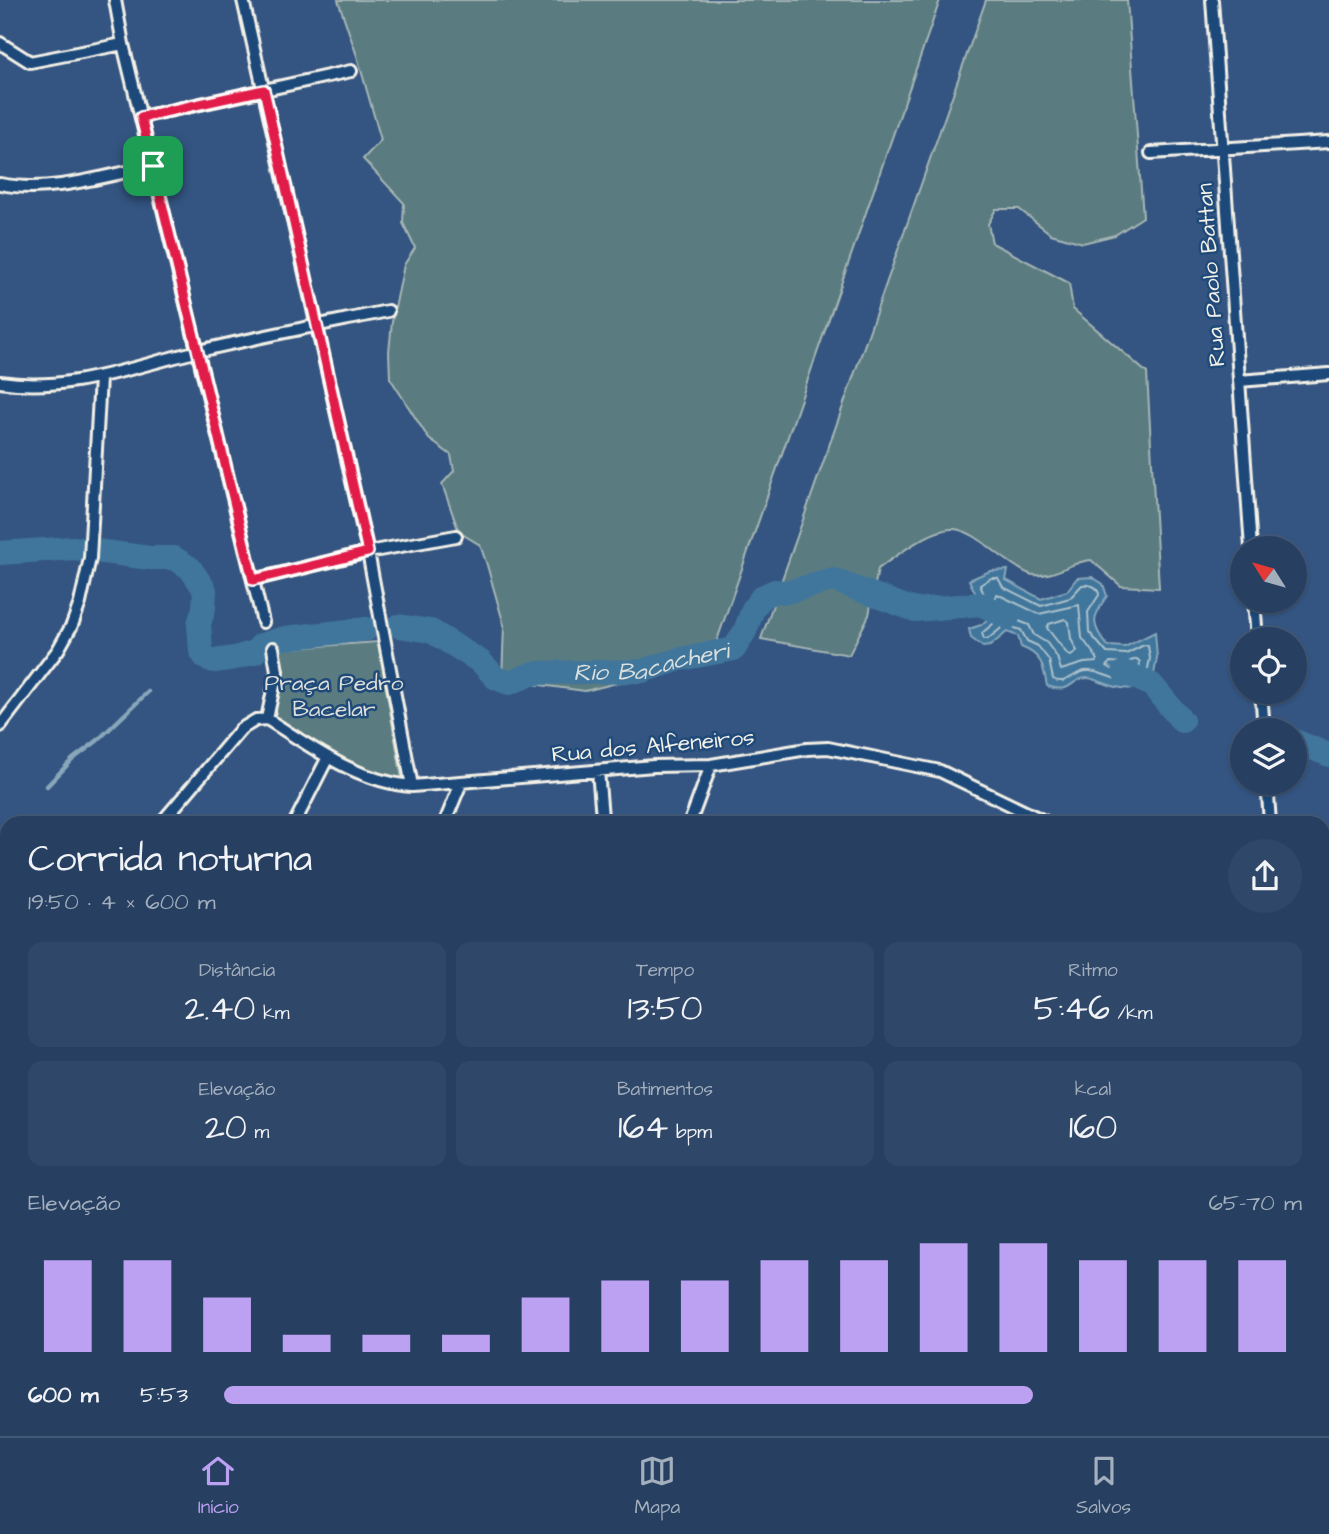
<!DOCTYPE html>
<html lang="pt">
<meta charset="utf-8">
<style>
:root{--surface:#274062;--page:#2f4768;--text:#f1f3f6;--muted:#a4afbe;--line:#435977;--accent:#bca0f2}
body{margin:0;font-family:"Architects Daughter",sans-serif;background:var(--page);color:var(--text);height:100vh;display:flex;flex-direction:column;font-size:26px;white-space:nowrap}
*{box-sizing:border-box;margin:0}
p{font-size:23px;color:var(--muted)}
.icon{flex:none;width:38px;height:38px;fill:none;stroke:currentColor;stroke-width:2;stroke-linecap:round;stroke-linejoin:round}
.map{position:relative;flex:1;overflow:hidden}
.panel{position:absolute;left:0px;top:816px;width:1330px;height:621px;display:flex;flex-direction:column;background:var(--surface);border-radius:21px 21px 0 0;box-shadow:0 2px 5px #0004,0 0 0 2px var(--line)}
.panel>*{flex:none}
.needle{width:46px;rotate:307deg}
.controls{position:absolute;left:1230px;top:536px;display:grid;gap:14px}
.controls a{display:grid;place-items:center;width:77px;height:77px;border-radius:50%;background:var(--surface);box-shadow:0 2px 5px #0004,0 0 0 2px var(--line);font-size:35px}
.pin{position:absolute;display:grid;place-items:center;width:60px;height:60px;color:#fff;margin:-30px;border-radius:14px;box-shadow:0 4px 10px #0006}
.round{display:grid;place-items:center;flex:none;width:74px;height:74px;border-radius:37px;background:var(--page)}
.headline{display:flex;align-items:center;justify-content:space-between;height:119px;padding:0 28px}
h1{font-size:38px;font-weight:600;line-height:52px}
.metrics{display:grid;grid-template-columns:repeat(3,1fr);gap:10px;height:119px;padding:7px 28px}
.metrics div{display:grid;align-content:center;border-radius:14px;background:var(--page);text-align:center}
.metrics b{font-size:35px;font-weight:600}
.metrics small{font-size:19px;font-weight:400}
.metrics p{font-size:19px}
.chart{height:196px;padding:14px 28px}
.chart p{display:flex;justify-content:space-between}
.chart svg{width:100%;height:126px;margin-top:7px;stroke:var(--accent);stroke-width:6}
ul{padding:0 28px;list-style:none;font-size:23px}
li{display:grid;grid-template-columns:112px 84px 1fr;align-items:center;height:52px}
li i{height:18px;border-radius:9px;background:var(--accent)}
.tabs{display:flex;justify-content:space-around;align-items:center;height:98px;border-top:2px solid var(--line);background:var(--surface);font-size:19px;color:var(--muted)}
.tabs a{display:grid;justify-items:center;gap:4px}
.tabs .selected{color:var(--accent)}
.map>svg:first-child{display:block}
</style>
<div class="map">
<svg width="1329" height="1436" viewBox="0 0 1329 1436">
<rect width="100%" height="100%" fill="#345582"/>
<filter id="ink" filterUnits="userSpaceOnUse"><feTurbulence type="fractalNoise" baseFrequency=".0143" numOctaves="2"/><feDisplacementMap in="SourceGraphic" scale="14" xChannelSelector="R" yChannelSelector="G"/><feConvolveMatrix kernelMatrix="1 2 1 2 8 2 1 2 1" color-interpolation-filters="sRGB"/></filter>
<g filter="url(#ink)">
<!-- green -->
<path fill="#5a7b80" stroke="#a7b6b4" stroke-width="2" d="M338,0H940L714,649L673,669L585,691L502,680L504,625L487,565L480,545L459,532L442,484L454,471L451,455L429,439L390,378L389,352L392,322L404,265L415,248L403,223L404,203L363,159L381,140L357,56Z
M986,0H1127L1143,217L1115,235L1083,243L1051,234L1019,209H996L988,224L992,243L1069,283L1073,309L1147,373L1159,588L1121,586L1091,560C1070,562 1056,577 1034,575C1024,574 1010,562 1001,556C987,546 972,531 954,529C933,527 894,557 878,569L869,615L849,655L761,639Z
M378,642L402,779C354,775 311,741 270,717L278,649Z
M0,1380L7,1384V1430H49L42,1436H0Z"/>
<!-- water -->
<path fill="#40769c" stroke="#88a7ba" stroke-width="2" d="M1008,570L1006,580L1041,599L1067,591L1077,578L1092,577L1103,584L1107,596C1092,617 1090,625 1108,646L1125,647L1155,632L1157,658L1152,685C1134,690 1121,690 1104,683C1099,682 1092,678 1088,678C1069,678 1074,695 1047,686C1043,665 1042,655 1021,647L1018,636L1007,632L990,646L983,647L971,638L969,629L981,625L988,619L969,580L990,571Z"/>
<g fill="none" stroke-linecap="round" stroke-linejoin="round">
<!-- shore -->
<path stroke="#acc0ca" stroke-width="2" d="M991,578H998L1003,587L1041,606L1070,598L1082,585C1090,584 1098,586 1099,595L1088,612L1089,632L1107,653L1126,654L1144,645L1148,646L1150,658L1146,679C1125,688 1110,674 1090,671C1075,669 1067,687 1053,679L1049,660L1038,646L1027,641L1021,630L1005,625L988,639H984L982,633L993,624L994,618L980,585Z
M997,594L1039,614L1079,605L1082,638L1097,658V662L1084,663L1061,670L1057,657L1047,643L1034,635L1029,625L1003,615L995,599Z
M1065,619L1069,622L1071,639L1077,651L1071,656L1068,655L1047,628L1049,624Z
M1137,659L1140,662L1139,670L1134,674L1115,671L1107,666L1110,662L1125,663Z"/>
<!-- stream -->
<path stroke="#88a7ba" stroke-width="4.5" d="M195,655L201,651
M47,786L73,759L97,741L148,692"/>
<!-- river -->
<g stroke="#40769c" stroke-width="24">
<path d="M0,553L73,548L150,558H174L190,568L205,590L204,608L199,624L201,651L206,658L214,661L235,658L255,652L261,645L285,638L367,629"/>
<path id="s1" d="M398,626L431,631L481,662L496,678L509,683L534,673L642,671L680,659L734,649L745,631L753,609L762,597L775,591L787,592L833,580L915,610L980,604L1008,617"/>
<path d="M1124,672L1152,685L1182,721"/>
<path d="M1295,741L1329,755"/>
</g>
<!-- lane casing -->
<g stroke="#f4f1e8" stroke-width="10">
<path id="lane" d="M371,1436L373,1430"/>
</g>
<!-- street casing -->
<g stroke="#f4f1e8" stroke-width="16">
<path id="street" d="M115,0L123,44L263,622
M243,0L368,552L412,786
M1212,0L1251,548
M0,43L30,62L123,44
M141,117L351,71
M1151,153L1329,142
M0,184C50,194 104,176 153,166
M1239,381L1329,374
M0,382C70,393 133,366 199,351C262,336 325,324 388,311
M253,580L368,552L456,536
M1254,600L1257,639
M1261,691L1264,730
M267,719C312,747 357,782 412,786L654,766L711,765L807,749L828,748L940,771L1046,822
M267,719L277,671L273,648
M0,726L58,650L72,625L80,603L90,558L100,378
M598,771L602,817L600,822
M1267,782L1270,822
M162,822L241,729L256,720L267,719
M295,822L328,757
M445,822L461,783
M690,822L711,765
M1323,848L1329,849
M0,883L7,891
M0,1018L7,1009
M1323,1218L1329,1196
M1323,1308L1329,1310
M0,1365L7,1369
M121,1430L132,1436
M994,1430L1015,1436
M195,1436L198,1430
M465,1436L468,1430
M579,1436L581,1430
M688,1436L691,1430
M797,1436L799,1430
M908,1436L910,1430
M1103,1436L1105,1430
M1262,1436L1264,1430"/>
</g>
<!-- lane -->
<use href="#lane" stroke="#1f4a7a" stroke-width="5"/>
<!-- street -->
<use href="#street" stroke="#1f4a7a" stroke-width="10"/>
</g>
</g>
<g fill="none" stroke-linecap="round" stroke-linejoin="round" filter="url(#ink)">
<!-- route casing -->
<g stroke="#fff" stroke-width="14">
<path id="route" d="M264,90L368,552L253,580L141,117Z"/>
</g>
<!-- route -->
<use href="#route" stroke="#e11d48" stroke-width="9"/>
</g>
<g text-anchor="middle" stroke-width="5" stroke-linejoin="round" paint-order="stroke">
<!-- street labels -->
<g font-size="23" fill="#f4f1e8" stroke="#1f4a7a">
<text transform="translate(1210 275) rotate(-94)" y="8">Rua Paolo Battan</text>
<text transform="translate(653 745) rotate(-5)" y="8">Rua dos Alfeneiros</text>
</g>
<!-- park labels -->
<g font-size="23" fill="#dddfd8" stroke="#1f4a7a">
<text x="334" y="690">Praça Pedro<tspan x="334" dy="26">Bacelar</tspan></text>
</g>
<!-- water labels -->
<g font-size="24" font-style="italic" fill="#d9dfdd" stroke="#1f4a7a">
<text dy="8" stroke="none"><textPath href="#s1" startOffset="273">Rio Bacacheri</textPath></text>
</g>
</g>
</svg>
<div class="controls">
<a><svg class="needle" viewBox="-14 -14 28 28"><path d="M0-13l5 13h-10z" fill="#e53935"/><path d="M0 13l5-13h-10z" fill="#a4afbe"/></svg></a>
<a><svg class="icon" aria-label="locate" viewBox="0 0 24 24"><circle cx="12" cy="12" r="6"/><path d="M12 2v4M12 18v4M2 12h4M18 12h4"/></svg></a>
<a><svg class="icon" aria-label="layers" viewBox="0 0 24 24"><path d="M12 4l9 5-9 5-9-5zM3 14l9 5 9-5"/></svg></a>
</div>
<div class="pin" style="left:153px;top:166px;background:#1e9e55"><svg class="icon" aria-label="arrive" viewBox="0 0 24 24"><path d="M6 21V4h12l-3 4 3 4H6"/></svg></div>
<section class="panel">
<div class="headline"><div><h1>Corrida noturna</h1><p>19:50 · 4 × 600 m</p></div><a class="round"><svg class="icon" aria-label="share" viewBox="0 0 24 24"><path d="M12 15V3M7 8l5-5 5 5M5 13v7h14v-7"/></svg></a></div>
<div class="metrics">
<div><p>Distância</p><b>2.40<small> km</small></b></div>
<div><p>Tempo</p><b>13:50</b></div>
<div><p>Ritmo</p><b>5:46<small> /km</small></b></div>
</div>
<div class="metrics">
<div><p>Elevação</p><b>20<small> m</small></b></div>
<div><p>Batimentos</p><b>164<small> bpm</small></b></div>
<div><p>kcal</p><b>160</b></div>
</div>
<div class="chart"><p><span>Elevação</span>65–70 m</p>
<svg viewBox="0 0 160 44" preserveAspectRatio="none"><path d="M5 44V12M15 44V12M25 44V25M35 44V38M45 44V38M55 44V38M65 44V25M75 44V19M85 44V19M95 44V12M105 44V12M115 44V6M125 44V6M135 44V12M145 44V12M155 44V12"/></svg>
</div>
<ul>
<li><b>600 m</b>5:53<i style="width:75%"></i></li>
</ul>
</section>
</div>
<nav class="tabs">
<a class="selected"><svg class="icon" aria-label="home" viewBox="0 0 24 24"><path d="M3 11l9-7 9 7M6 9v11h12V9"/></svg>Início</a>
<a><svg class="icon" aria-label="map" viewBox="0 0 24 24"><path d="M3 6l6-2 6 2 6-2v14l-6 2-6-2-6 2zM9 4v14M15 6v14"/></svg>Mapa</a>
<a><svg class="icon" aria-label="saved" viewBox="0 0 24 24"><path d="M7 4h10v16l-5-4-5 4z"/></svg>Salvos</a>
</nav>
